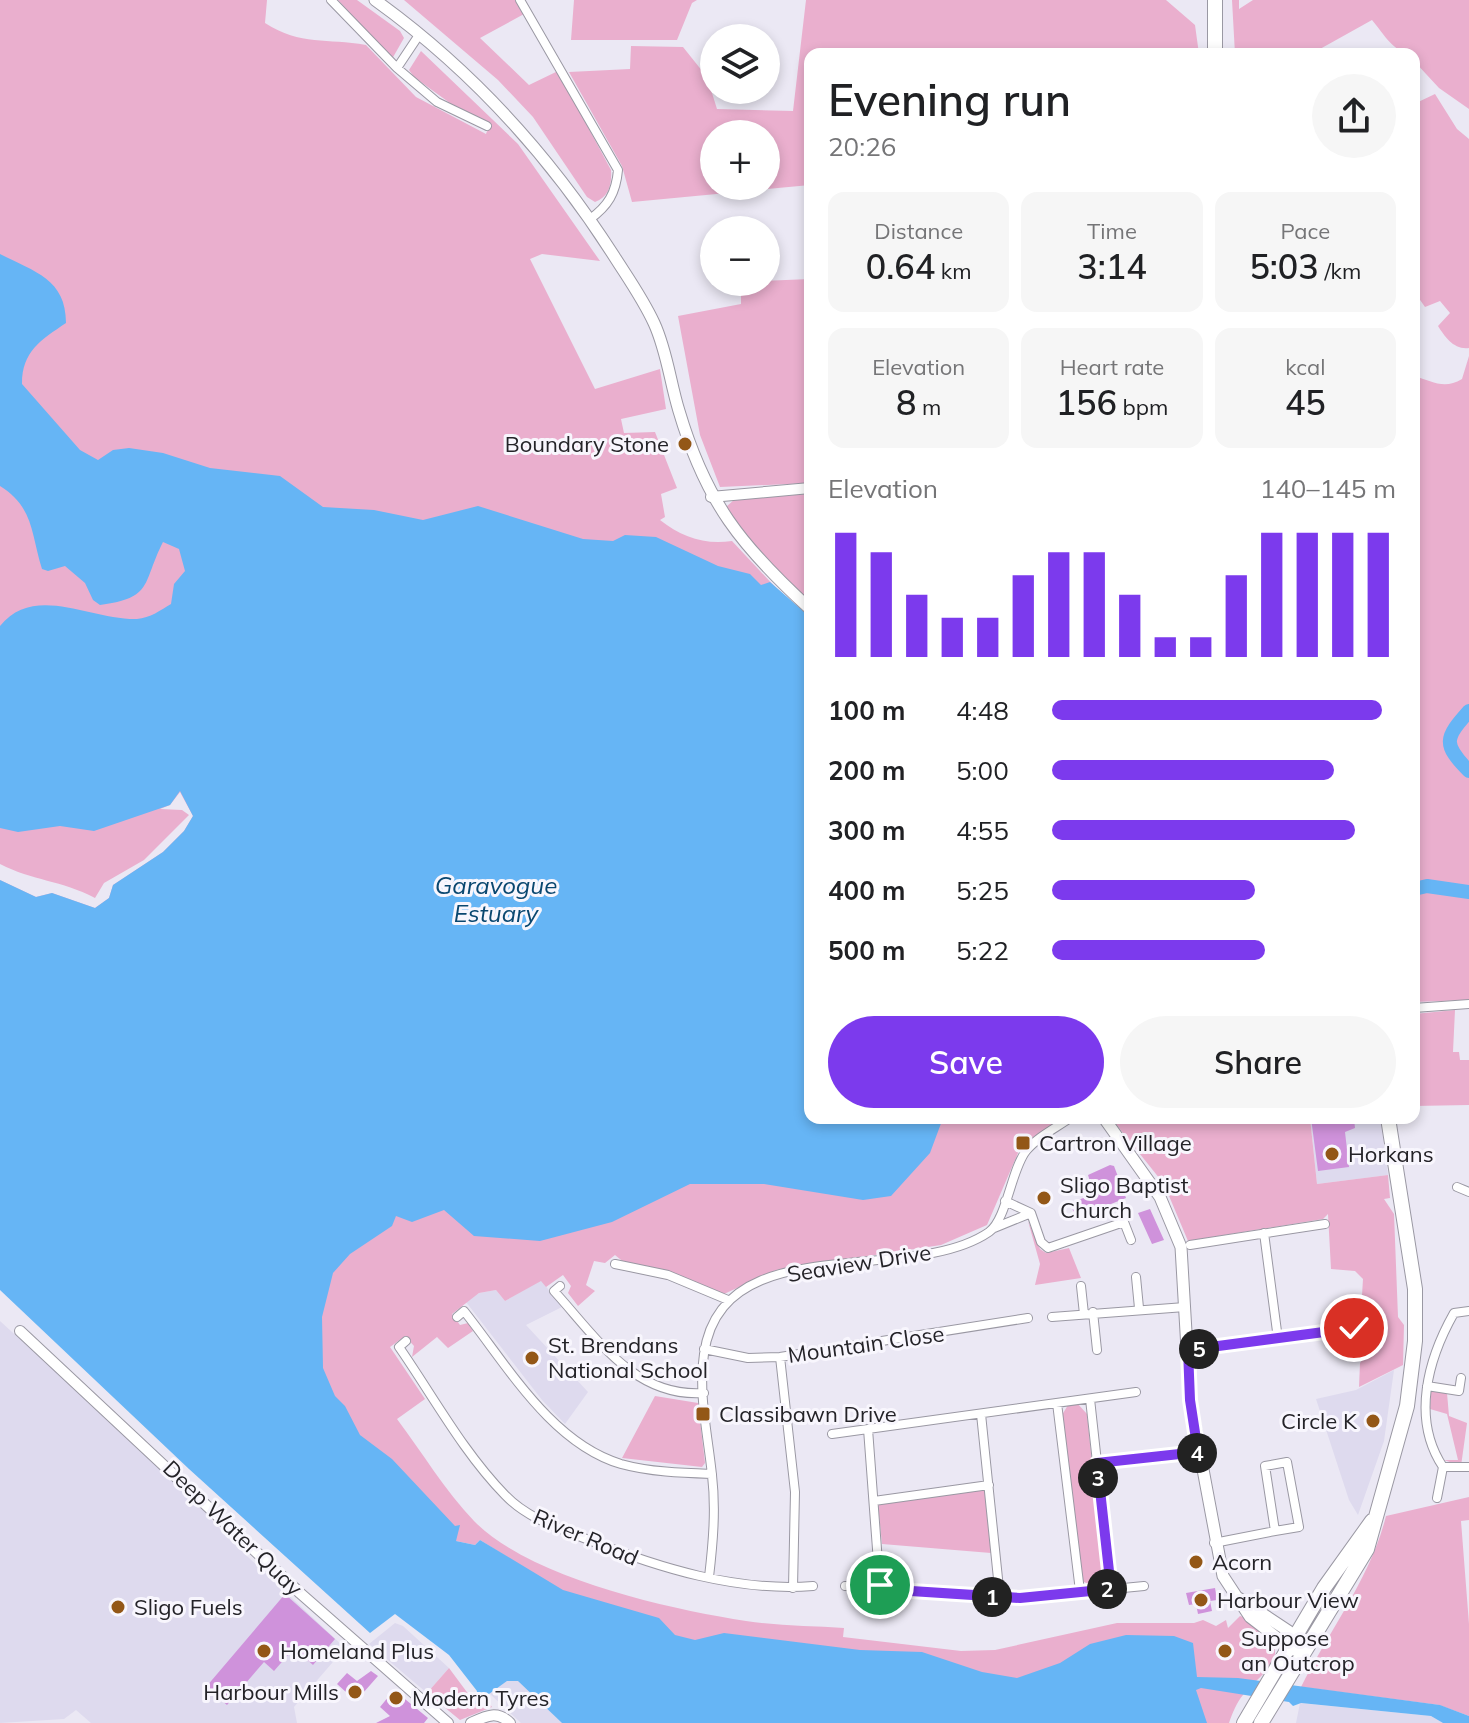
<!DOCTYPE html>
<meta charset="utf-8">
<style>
:root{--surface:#fff;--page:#f6f6f6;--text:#202124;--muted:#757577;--accent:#7c3aed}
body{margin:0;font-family:Mulish,sans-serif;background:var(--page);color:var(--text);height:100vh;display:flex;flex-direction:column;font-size:30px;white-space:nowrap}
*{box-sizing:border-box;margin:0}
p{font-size:26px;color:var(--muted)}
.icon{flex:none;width:44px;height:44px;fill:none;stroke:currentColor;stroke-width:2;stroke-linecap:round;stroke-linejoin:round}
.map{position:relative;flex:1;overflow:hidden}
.sheet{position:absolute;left:804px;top:48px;width:616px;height:1076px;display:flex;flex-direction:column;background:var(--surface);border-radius:16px;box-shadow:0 4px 12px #0003}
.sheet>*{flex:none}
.tools{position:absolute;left:700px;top:24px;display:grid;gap:16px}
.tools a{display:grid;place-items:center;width:80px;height:80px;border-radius:50%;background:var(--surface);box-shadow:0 4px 12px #0003;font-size:40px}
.pin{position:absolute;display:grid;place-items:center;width:68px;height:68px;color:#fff;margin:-34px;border:4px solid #fff;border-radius:50%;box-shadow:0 2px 8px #0007}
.km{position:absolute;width:40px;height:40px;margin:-20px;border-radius:50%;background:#222;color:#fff;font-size:22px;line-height:40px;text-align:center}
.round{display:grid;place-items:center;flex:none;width:84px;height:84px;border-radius:42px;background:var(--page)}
.head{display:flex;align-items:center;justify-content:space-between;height:136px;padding:0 24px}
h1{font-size:44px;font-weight:600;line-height:60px}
.figures{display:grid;grid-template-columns:repeat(3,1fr);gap:12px;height:136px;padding:8px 24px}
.figures div{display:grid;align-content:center;border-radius:16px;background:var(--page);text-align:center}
.figures b{font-size:34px;font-weight:600}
.figures small{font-size:22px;font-weight:400}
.figures p{font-size:22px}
.chart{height:224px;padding:16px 24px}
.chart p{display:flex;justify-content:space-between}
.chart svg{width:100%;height:144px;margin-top:8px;stroke:var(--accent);stroke-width:6}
.action{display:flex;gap:16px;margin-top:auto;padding:16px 24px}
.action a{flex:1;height:92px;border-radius:48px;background:var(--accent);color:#fff;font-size:32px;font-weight:600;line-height:92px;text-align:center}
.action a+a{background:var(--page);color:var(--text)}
ul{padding:0 24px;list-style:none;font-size:26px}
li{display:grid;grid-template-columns:128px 96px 1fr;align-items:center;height:60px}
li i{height:20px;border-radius:10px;background:var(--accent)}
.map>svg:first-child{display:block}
</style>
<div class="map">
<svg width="1469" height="1723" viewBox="0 0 1469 1723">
<rect width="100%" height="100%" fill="#ebe8f4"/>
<!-- built -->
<path fill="#dedaee" d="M1310,1118H1380L1388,1175L1317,1184Z
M541,1280L562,1307L526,1325L588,1392L565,1424L542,1400L466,1302L479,1293L496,1290L505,1301Z
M0,1321L184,1489L231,1541L345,1648L294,1707L297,1723H91L76,1710L64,1719L0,1723Z
M1394,1370L1384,1441L1358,1515L1349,1500L1316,1399L1356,1390Z
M395,1623L403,1626L449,1668L427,1693L369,1644Z
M507,1681H519L562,1723H521L489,1693Z
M1300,1703L1431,1716L1443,1723H1296Z"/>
<!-- green -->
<path fill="#eaafce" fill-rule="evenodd" d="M0,0H267L265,23C301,46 327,38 366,45L416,97L486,134L490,123L454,106L414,77L409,70L421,51L518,144L600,261L542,254L530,259L595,389L660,369L666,409L621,419L624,433L655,432L677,488L661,494L665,517L660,520C682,537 704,545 732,541L777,589L810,617V1118H1061L1021,1146L987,1225L941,1245L776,1270L724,1294L670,1272L626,1264L615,1255L605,1263L594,1261L586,1285L595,1291L578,1306L568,1293L571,1286L563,1275L546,1287L541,1281L505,1301L496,1290L479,1293L452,1314L460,1325L468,1323L473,1331L448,1348L437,1337L412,1357L414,1346L405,1336L390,1347L425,1399L397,1419C422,1452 445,1491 474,1521C530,1578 668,1609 746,1621C778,1626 812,1626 844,1628L843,1637L961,1651L995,1650L1117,1623H1194L1203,1620L1216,1626L1226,1620L1228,1628L1240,1616C1249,1618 1254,1624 1261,1630C1294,1659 1261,1672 1243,1695C1237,1702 1232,1714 1229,1723H734L536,1575L480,1540L475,1545L456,1541L360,1475L0,880L36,897L52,893L95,908L109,898L113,885L163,852L184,831L193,816L180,792L170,805L160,809L182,810L189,815L144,860L104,883L95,898C61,880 33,881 0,864Z
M338,0H357L400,31L404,38L392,59Z
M404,0H515L524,14L480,38L529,85L558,71L611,170C612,184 609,197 595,202L587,197L533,117L498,80Z
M574,0H697L692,3L677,40H571Z
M806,0H1166L1195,25L1199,54H810V185L632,202L622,166L569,72L630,69L631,46L683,47L707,77L717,109L793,111ZM714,134H766V186H714Z
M1232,0H1239V9L1253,0H1469V109L1439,88L1414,61V54C1394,54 1384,34 1372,20L1311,54H1235Z
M1435,94L1457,129L1469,139V348C1454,350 1445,337 1438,326L1450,313L1440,301L1425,307L1418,297L1414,298V104Z
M810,279V483L720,487L700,435L678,316L741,304V282Z
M1469,356V889L1428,882L1439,891L1469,896V1000L1414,1002V376C1432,381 1444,390 1462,379Z
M810,494V604L758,550L726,507L735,499Z
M1455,1010L1453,1052H1459L1460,1060H1469V1105L1414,1106V1014Z
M1111,1118H1310L1317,1184L1388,1175L1390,1198L1384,1199L1394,1214L1398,1317L1404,1325L1403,1365L1359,1387L1360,1363L1365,1356L1359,1345L1363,1279L1355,1271L1331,1269L1328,1214L1323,1219L1188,1241L1164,1184Z
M1028,1221L1040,1249L1046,1253L1069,1248L1081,1278L1035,1285L1040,1264Z
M1431,1390L1447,1393L1449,1416L1467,1423L1461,1466L1444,1460H1458L1447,1414L1430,1409Z
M655,1396L698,1403L705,1463L702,1467L622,1458Z
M1077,1403L1087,1414L1104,1579L1093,1586L1082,1581L1062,1415L1068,1405Z
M985,1488L991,1553L882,1544L878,1505Z
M1469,1497V1520L1461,1521L1469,1624V1716L1439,1705L1301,1687C1329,1631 1371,1577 1386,1516Z
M449,1668L475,1703L484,1697L492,1707L460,1720L427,1693Z"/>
<!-- water -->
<path fill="#66b5f5" d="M0,254C35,272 66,279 66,323C41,340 22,351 22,384L80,450L98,460L113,450L129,448L163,453L210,468L280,476L323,507L374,510L423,520L478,506L583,539L613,541L625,535L656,537L718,566L750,574L761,585L770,582L810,617V1118H943L930,1153L891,1196L863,1200L764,1184H690L612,1222L540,1241L474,1236L444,1210L412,1222L396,1216L392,1226L350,1254L333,1273L322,1317L323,1368L335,1396L345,1406L360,1435L392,1459L455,1526L460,1525L456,1541L475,1545L480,1540L563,1590L659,1618L675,1635L695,1640L724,1633L860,1650L922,1652L982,1672L1017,1678L1060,1663L1090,1644L1126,1635L1174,1636L1193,1643L1197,1677L1238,1678L1440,1705L1469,1716V1723H1443L1431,1716L1301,1703L1293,1706L1289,1702L1201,1688L1196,1690L1207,1723H562L518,1681H507L475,1704L477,1691L449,1655L395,1614L370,1633L189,1469L0,1290V880L36,897L52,893L95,908L109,898L113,885L163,852L184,831L193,816L180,791L170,805L94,831L60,826L18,832L0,828V626C34,583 91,620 137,619C150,618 161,610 171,604L174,584L185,571L179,549L163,542C142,583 154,598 100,605L93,600L85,583L65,566L48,571L42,569C31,534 34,507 0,486Z"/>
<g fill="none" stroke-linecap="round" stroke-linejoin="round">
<!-- river -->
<path stroke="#66b5f5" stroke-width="14" d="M1469,711C1445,738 1442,744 1469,771
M1414,889L1427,886L1469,892"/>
</g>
<!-- building -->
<path fill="#cf92db" d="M1311,1118H1354L1355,1128L1345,1132L1349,1167L1318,1171Z
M1110,1165L1114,1166L1126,1198L1076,1218L1070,1203L1094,1194L1088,1175Z
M1150,1209L1164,1240L1152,1244L1138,1213Z
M1215,1588L1217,1600L1210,1601L1212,1611L1198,1614L1196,1604L1189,1605L1186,1593Z
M285,1594L335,1639L313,1665L294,1648L274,1671L264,1662L227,1705L206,1687Z
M371,1671L378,1676L356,1701L337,1684L347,1673L357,1681Z
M394,1690L428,1718L424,1723H376L390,1716L380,1707Z"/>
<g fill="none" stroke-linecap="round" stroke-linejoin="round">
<!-- minor casing -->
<g stroke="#9a98a3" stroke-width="10">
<path id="minor" d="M331,0L397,68
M520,0L618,170C616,193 608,206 590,219
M419,35L397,68L437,102L487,126
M1414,1008L1469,1004
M1457,1187L1469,1192
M1005,1201L1031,1213L1041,1242L1048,1248L1124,1222L1131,1240
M994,1228L1031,1213
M1264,1233L1278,1339
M1190,1245L1325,1224
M615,1264L668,1275L728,1300
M1136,1277L1139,1308
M560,1286L554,1291C596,1337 634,1398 704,1393
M1081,1286L1084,1314
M1469,1311L1454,1313C1428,1359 1411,1419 1443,1467H1469
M1093,1312L1097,1350
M457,1317L464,1311C507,1365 551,1443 621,1464C650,1472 682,1473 712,1474
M1052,1317L1185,1307
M406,1341L399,1347C433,1396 463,1452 505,1495C528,1519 559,1528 589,1540C659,1568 737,1592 813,1586
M704,1349L748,1358L780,1357L1028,1318
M1188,1350L1354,1328
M780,1357L795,1492L793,1588
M1427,1386L1459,1391L1461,1378
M1090,1399L1111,1589
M1057,1403L1080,1591
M981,1414L1000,1598
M868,1429L880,1589
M832,1434L1136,1392
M1097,1463L1198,1452
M1437,1498L1443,1467
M874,1501L989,1485
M1214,1543L1275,1531L1265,1466L1287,1462L1299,1527L1275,1531
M709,1577C713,1543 716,1509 712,1475C708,1436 698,1393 704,1354C722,1226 909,1287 989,1232C1007,1219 1011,1170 1026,1151C1037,1137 1056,1128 1070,1118
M845,1586L1020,1598L1144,1586"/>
</g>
<!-- tertiary casing -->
<g stroke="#9a98a3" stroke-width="12">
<path id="tertiary" d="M711,497L810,488
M20,1331L300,1593L448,1723
M471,1723C486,1716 497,1710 510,1723"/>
</g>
<!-- secondary casing -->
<g stroke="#9a98a3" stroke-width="13">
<path id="secondary" d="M375,0C471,69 550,156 614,256C628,278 643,299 654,323C667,351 670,382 679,411C706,502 741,546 810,609
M1104,1118L1160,1197L1181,1247L1190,1400L1223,1576L1250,1617L1293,1650
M1237,1597L1308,1644"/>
</g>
<!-- trunk casing -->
<g stroke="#9a98a3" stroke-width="16">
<path id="trunk" d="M1215,0V54
M1244,1723L1324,1588L1372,1521
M1261,1723L1367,1549L1407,1406L1415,1341V1289L1388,1118"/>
</g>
<!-- minor -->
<use href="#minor" stroke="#fff" stroke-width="8"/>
<!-- tertiary -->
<use href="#tertiary" stroke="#fff" stroke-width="10"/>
<!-- secondary -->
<use href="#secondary" stroke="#fff" stroke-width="11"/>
<!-- trunk -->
<use href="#trunk" stroke="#fff" stroke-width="14"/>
</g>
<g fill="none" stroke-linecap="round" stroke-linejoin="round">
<!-- route casing -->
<g stroke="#fff" stroke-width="16">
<path id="route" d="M880,1585V1589L1020,1598L1111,1589L1097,1463L1198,1452L1190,1400L1188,1350L1354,1328"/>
</g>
<!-- route -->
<use href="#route" stroke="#7c3aed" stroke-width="10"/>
</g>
<!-- markers -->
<g fill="#935717" stroke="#f8f6fd" stroke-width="3">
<circle cx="685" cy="444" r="8"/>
<rect x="1015" y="1135" width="16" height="16" rx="4"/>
<circle cx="1332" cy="1154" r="8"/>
<circle cx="1044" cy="1198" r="8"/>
<circle cx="532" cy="1358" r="8"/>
<rect x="695" y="1406" width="16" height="16" rx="4"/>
<circle cx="1373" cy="1421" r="8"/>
<circle cx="1196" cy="1562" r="8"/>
<circle cx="1201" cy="1600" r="8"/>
<circle cx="118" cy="1607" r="8"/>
<circle cx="264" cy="1651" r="8"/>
<circle cx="1225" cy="1651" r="8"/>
<circle cx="355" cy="1692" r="8"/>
<circle cx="396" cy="1698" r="8"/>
</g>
<g text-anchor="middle" stroke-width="6" stroke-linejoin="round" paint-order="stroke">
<!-- poi labels -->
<g font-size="22" fill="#242328" stroke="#f8f6fd" text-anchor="start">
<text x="669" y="452" text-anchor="end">Boundary Stone</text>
<text x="1039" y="1151">Cartron Village</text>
<text x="1348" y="1162">Horkans</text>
<text x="1060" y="1193">Sligo Baptist<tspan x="1060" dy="25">Church</tspan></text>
<text x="548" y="1353">St. Brendans<tspan x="548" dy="25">National School</tspan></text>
<text x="719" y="1422">Classibawn Drive</text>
<text x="1357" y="1429" text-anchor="end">Circle K</text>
<text x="1212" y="1570">Acorn</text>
<text x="1217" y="1608">Harbour View</text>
<text x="134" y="1615">Sligo Fuels</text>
<text x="1241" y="1646">Suppose<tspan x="1241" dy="25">an Outcrop</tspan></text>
<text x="280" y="1659">Homeland Plus</text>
<text x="339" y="1700" text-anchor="end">Harbour Mills</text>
<text x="412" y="1706">Modern Tyres</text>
</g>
<!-- street labels -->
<g font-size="22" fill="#242328" stroke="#f8f6fd">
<text transform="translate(859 1263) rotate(-9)" y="8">Seaview Drive</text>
<text transform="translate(866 1344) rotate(-8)" y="8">Mountain Close</text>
<text transform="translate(233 1528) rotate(44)" y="8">Deep Water Quay</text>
<text transform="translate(586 1537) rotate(23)" y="8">River Road</text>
</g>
<!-- water labels -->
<g font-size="24" font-style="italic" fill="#094770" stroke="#f8f6fd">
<text x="496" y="894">Garavogue<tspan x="496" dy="28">Estuary</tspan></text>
</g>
</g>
</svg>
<div class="tools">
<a><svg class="icon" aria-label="layers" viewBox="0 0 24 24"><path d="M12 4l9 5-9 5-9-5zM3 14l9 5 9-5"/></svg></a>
<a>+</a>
<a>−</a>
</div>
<div class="pin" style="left:880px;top:1585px;background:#1e9e55"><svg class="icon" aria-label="arrive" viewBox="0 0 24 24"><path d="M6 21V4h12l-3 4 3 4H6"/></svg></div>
<div class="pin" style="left:1354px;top:1328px;background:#d93025"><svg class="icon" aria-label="check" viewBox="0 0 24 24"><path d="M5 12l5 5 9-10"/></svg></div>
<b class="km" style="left:992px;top:1597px">1</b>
<b class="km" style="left:1107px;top:1589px">2</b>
<b class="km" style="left:1098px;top:1478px">3</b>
<b class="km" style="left:1197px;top:1453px">4</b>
<b class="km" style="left:1199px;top:1349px">5</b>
<section class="sheet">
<div class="head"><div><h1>Evening run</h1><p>20:26</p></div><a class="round"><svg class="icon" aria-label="share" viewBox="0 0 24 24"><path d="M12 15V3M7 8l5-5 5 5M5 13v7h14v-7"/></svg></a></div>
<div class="figures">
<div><p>Distance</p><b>0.64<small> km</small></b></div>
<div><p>Time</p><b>3:14</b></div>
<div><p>Pace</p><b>5:03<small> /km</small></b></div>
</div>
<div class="figures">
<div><p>Elevation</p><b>8<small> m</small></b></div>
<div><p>Heart rate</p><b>156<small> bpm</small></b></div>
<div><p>kcal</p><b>45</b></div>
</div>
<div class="chart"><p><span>Elevation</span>140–145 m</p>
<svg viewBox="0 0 160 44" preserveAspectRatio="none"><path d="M5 44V6M15 44V12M25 44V25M35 44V32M45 44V32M55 44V19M65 44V12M75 44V12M85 44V25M95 44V38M105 44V38M115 44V19M125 44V6M135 44V6M145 44V6M155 44V6"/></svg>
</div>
<ul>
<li><b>100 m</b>4:48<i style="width:96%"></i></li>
<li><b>200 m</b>5:00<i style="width:82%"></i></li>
<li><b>300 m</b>4:55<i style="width:88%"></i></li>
<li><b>400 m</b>5:25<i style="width:59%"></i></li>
<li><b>500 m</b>5:22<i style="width:62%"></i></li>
</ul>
<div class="action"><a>Save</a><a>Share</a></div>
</section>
</div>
